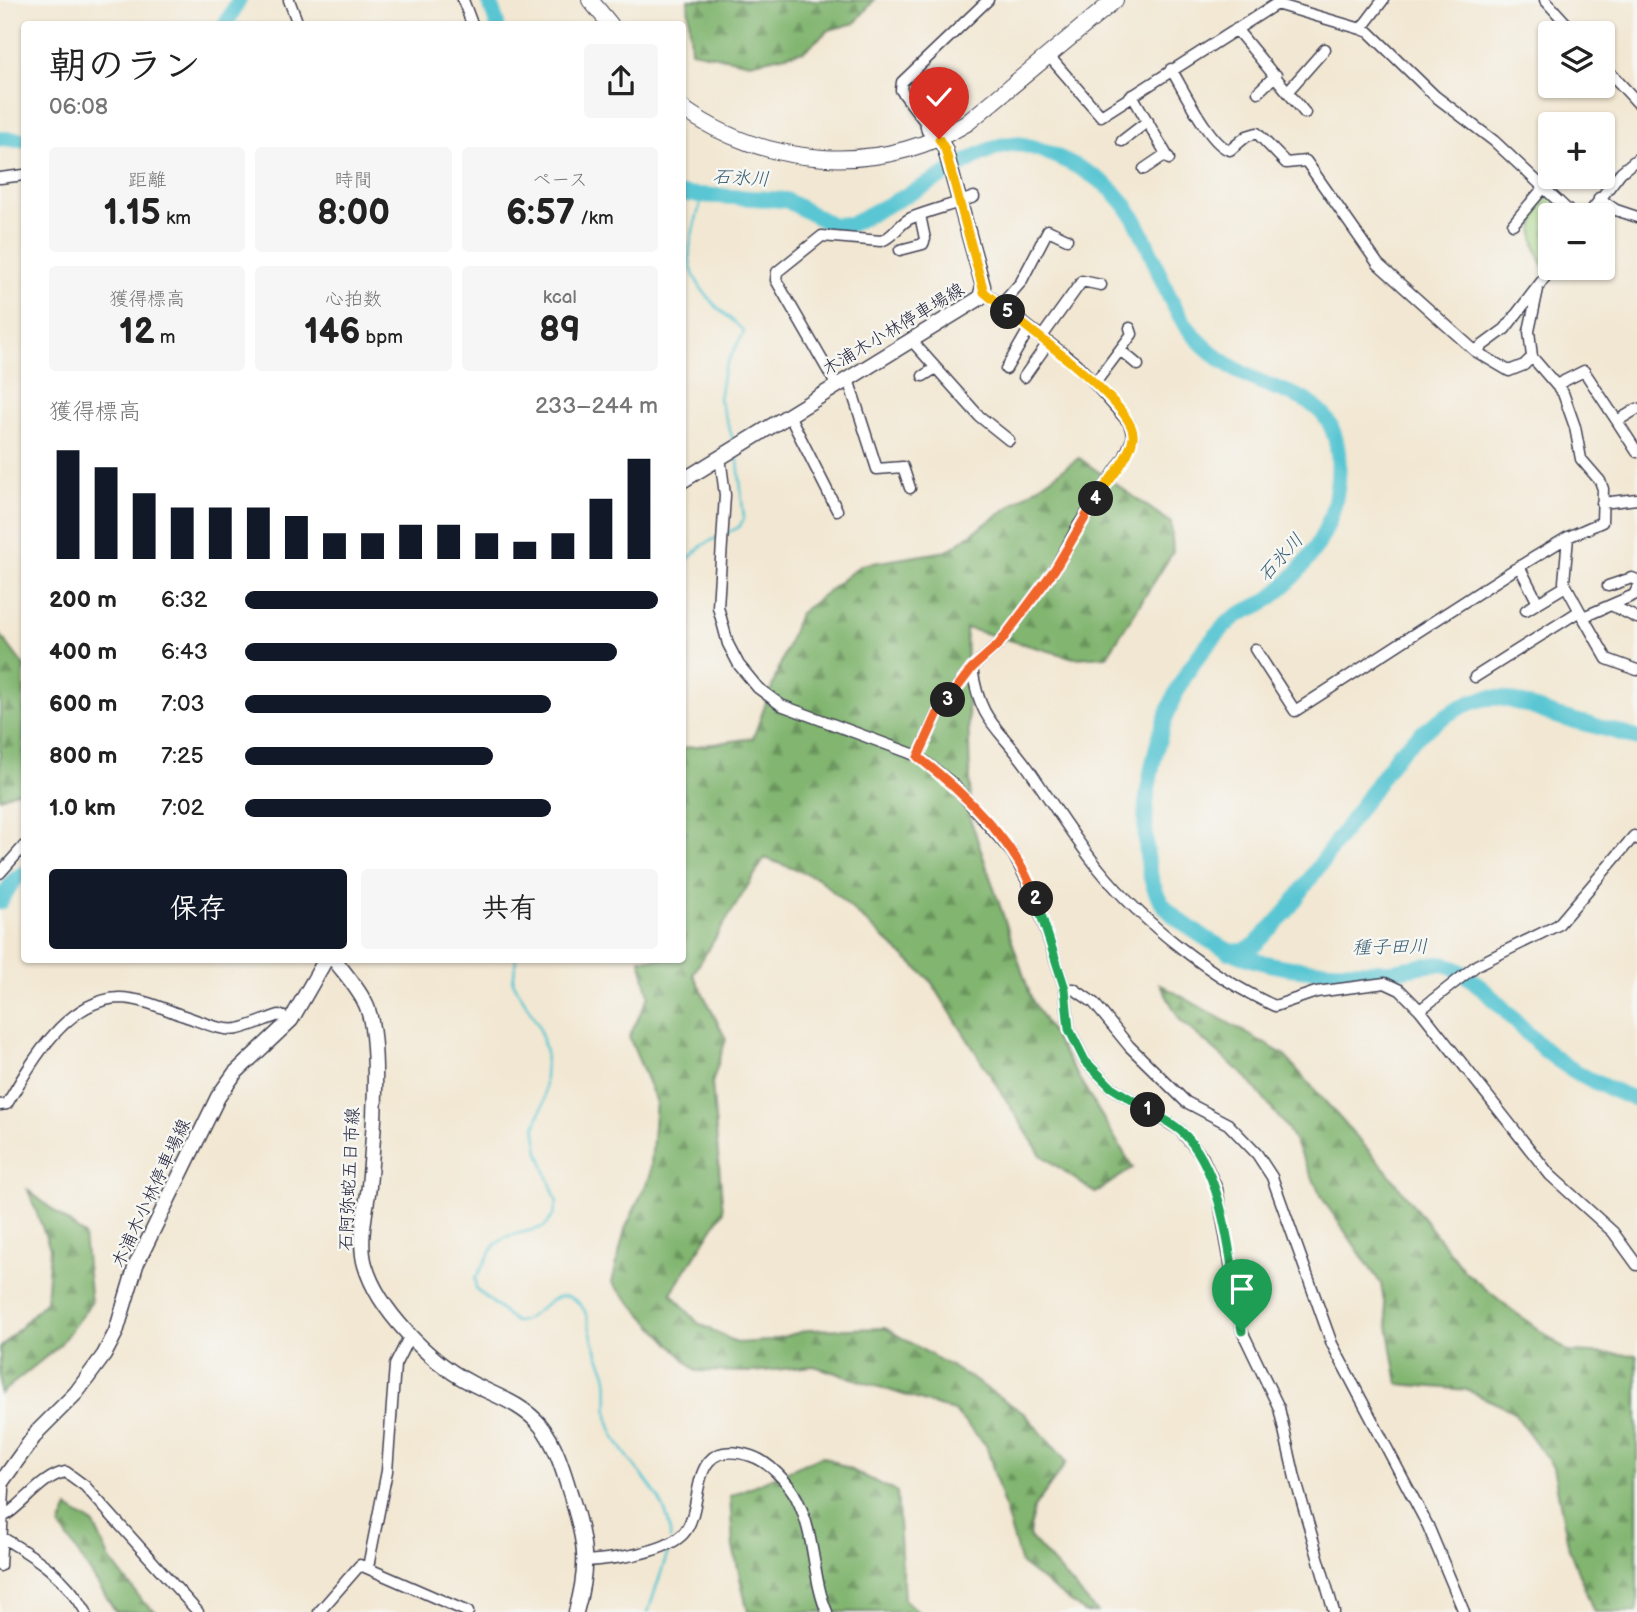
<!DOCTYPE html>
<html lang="ja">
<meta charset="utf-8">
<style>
:root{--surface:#fff;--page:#f6f6f6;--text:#222;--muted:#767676;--accent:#111827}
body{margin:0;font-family:"Balsamiq Sans","Klee One",sans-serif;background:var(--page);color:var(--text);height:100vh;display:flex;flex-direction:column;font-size:26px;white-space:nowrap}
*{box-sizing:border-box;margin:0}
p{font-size:23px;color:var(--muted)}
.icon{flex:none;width:38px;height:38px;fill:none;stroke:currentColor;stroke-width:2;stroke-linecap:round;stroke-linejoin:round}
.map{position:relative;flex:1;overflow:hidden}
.details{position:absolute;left:21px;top:21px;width:665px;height:942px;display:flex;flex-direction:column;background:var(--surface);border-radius:7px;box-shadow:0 2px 5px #0004}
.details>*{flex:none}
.fabs{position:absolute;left:1538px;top:21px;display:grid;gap:14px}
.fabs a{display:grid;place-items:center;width:77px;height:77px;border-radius:7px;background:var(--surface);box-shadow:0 2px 5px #0004;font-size:35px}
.pin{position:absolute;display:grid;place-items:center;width:60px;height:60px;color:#fff;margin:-72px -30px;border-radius:50% 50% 50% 0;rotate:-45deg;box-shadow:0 0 7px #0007}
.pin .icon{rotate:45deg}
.km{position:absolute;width:35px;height:35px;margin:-18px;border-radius:50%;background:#222;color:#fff;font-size:19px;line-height:35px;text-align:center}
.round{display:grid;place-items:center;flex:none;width:74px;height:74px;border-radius:7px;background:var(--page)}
.headline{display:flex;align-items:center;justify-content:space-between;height:119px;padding:0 28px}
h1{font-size:38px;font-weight:600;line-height:52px}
.metrics{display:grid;grid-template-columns:repeat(3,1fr);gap:10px;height:119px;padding:7px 28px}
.metrics div{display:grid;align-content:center;border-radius:7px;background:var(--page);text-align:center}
.metrics b{font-size:35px;font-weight:600}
.metrics small{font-size:19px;font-weight:400}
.metrics p{font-size:19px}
.chart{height:196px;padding:14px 28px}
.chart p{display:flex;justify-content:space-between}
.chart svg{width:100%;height:126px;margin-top:7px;stroke:var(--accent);stroke-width:6}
.action{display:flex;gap:14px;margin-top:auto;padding:14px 28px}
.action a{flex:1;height:80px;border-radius:7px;background:var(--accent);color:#fff;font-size:28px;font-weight:600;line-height:80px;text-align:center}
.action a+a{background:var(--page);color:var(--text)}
ul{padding:0 28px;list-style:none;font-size:23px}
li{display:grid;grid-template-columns:112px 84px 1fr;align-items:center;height:52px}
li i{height:18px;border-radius:9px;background:var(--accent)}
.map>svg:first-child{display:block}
</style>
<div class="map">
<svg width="1637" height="1612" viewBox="0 0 1637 1612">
<defs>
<pattern id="forest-firs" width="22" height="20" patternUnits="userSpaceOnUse" patternTransform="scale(1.75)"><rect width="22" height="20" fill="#81b56f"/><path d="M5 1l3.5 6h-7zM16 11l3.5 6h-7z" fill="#69935c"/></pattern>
<pattern id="cemetery-stones" width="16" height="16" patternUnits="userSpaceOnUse" patternTransform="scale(1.75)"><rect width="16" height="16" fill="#a2d381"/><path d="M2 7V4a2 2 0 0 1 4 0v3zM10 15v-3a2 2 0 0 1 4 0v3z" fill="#8bb570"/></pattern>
</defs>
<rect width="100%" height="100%" fill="#f6f6f2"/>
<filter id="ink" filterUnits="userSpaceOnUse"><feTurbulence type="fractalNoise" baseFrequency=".0143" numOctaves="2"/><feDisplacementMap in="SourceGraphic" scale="14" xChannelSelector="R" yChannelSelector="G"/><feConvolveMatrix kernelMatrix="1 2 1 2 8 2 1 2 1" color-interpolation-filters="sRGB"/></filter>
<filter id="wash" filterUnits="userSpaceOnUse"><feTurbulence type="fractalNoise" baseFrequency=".00686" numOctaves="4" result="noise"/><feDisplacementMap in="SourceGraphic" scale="28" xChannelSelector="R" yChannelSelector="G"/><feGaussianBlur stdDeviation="1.57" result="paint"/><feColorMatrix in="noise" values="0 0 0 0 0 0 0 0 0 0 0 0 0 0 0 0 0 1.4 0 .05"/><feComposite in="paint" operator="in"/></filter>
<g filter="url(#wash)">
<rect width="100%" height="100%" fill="#f2e7d2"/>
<!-- forest -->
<path fill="url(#forest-firs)" stroke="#526c55" stroke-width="2" d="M688,0H874L855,23L829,30L804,51L750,63L691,51Z
M1079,458L1171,523L1173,552L1107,656L1074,658L966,628L971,821L1032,1000L1133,1168L1095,1193L1041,1155L930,980L818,878L765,858L693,974L726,1039L712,1083L723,1212L671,1293L698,1323L737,1343L767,1341L808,1330L885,1328L971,1378L1025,1414L1067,1462L1033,1509L1029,1536L1097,1612H1084L1021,1564L986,1445L954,1411L814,1366L754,1372L696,1371L612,1283L625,1229L650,1176L656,1101L629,1037L649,996L640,959H682L683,748L753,738L799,614L861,565L947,551Z
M0,634L24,666V789L0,798Z
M1160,984L1283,1054L1386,1170L1465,1272L1512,1310L1569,1352L1637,1355V1612H1594L1569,1549L1553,1467L1513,1411L1467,1390L1398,1384L1381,1284L1324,1201L1288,1129L1247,1078L1180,1020Z
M28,1190L84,1235L91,1303L58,1347L0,1394V1348L46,1301L50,1248Z
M822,1456L897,1492L904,1599L918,1612H748L733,1547L730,1496Z
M68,1508L94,1524L109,1558L143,1602L156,1612H116L60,1526Z"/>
<!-- cemetery -->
<path fill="url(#cemetery-stones)" stroke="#627a5e" stroke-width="2" d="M1548,193L1573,215H1550V267L1547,271C1530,245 1528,218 1548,193Z"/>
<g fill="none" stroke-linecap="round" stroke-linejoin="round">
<!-- stream -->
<path stroke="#5ac6d3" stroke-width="2.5" d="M702,198C689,247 677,267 717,307C726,316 736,322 744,332L724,369L719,399L734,442
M727,533L739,527L744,519L737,452
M682,565L703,545L718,537
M516,959L513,982L538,1024L546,1052L544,1102L535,1127L539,1152L557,1202L553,1216L544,1227L505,1237L495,1245L475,1279L476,1289L515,1322C535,1322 550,1289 571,1298C590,1306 588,1328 594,1344C598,1357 605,1366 607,1379C609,1393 606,1407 609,1422C620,1463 673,1493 670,1539
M648,1612L669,1549"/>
<!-- river -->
<path stroke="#5ac6d3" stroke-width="16" d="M489,0L497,24
M226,24L239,0
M0,139L24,140
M682,194L786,200L832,225L851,224C879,209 908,195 935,180C956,169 990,144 1013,144C1033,143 1076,165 1093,176C1152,210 1151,285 1192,333C1209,353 1231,368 1254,379C1280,392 1311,395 1328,421C1340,441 1340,466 1337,488C1332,532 1306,568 1273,596C1262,606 1247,609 1235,617C1224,625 1214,638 1205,648C1171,688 1156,739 1148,790C1143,819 1144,874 1160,900C1170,915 1184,924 1199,934C1259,974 1319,972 1389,971C1406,970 1424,964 1441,964C1469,965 1523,1032 1546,1051C1574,1074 1604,1087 1637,1100
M0,902L13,881L24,873
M1228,952L1243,951L1255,945L1288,910L1398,754C1420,733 1466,694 1499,698C1520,701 1540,711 1560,717C1586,725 1612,728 1637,739"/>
</g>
</g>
<g filter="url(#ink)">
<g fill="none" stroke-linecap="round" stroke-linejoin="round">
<!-- minor casing -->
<g stroke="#414052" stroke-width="13">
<path id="minor" d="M289,0L298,24
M463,0L472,24
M1545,0L1575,33
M1236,29L1305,113
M1361,29L1383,0
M1049,56L1101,116L1276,4L1361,29L1369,32L1435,96L1494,141L1573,215
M1603,65L1637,102
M1171,69C1182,87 1211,147 1230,150L1247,136L1257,133L1286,163L1306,161L1378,264L1475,351L1509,371L1524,365L1532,357
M1288,91L1325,49
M1258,92L1276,75
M1132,95L1169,159
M939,139L927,131L925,122L901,90L902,82L988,0
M1122,141L1148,121
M1144,169L1166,154
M0,178L24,175
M1599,198L1616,210L1637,217
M1588,215L1621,172L1637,159
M1513,224L1545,186
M900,250L923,244L925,239L920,215
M1001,305L1021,282L1048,230L1067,239
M1041,338L1082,281L1101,285
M911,340L979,416L1009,440
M1120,350L1138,365
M1475,351L1505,329L1552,268
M1006,369L1029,329
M923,376L936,368
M1024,377L1048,343
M848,379L877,469L903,467L910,488
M1095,383L1132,334L1130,328
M1556,385L1584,371L1617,421L1637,409
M837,386L776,280L777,272L822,236L881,241C894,237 898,224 911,218C931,210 953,205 974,197
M789,415L837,510
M1617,421L1637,452
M720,457L725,495L718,607L728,644L739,665L758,688L781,705L918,756L953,784L1013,854L1033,892L1065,989L1069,1029L1085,1061L1111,1087L1180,1130L1202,1156L1217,1189L1242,1331L1279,1408L1295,1478L1334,1612
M1602,503L1637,499
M1568,537L1564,582L1583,617L1634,595L1637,589
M1519,566L1538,603
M1608,586L1632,578L1637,580
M1613,606L1637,618
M1526,610L1566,586
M1583,617L1607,659L1637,670
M1255,649L1295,711L1515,569L1568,537L1602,522L1603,489L1600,481L1581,459L1575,427L1563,393L1532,357L1529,331L1538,289
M972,668C980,723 998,726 1028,768C1051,801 1073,837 1099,869C1142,922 1212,978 1275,1006L1316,992L1385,983L1400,990L1420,1010L1550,1175L1613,1232L1637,1265
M1475,677L1578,612
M918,756L938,713L972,668L999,644L1055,569L1078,526L1124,458L1133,437L1129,423L1079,366L984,292
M0,873L24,846
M1065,989H1074L1094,1003L1129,1046L1186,1102L1228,1124L1257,1154L1272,1177L1332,1344L1428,1526L1464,1612
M1420,1010L1477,965L1558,925L1634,836L1637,839
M0,1105L7,1104C31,1063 66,1000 119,998C140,998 162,1008 181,1015C198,1020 221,1032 238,1029C252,1026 266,1019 279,1015L291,1020
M3,1517C24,1505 41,1476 66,1472L85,1486L198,1612
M3,1538C37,1558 66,1577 86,1612
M586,1561C612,1559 665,1553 683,1534C707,1509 684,1435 751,1456C768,1461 790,1484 797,1499C816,1537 812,1578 827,1612
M0,1566L4,1490L0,1484
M368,1567L387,1471L395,1365L410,1335
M319,1612L360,1565L468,1612"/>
</g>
<!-- major casing -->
<g stroke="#414052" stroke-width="17">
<path id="major" d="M682,481L980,298L983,286L945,149L939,139
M334,959C345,974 360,990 367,1007C381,1044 373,1144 369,1186C366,1211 358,1241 365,1265C378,1310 429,1361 469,1382C493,1395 522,1403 541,1426C557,1446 564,1474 572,1499C586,1543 589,1566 576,1612
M0,1484L38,1431L76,1393L104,1355L116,1332L136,1265L218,1097L235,1073L291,1020L326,959"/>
</g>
<!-- highway casing -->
<g stroke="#414052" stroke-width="18">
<path id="highway" d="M590,0L610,24
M682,108C765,167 878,177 967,123L1115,0"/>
</g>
<!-- minor -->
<use href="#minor" stroke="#fff" stroke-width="10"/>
<!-- major -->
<use href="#major" stroke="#fff" stroke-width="14"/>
<!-- highway -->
<use href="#highway" stroke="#fff" stroke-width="16"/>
</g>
</g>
<g fill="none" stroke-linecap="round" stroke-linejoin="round" filter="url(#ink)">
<!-- split-1 casing -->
<g stroke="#fff" stroke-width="14">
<path id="split-1" d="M1148,1110C1159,1117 1172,1123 1181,1131C1227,1173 1231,1272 1242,1331"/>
</g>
<!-- split-2 casing -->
<g stroke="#fff" stroke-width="14">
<path id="split-2" d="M1036,899L1065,989L1069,1029L1085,1061L1111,1087L1148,1110"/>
</g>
<!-- split-3 casing -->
<g stroke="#fff" stroke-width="14">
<path id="split-3" d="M948,700L938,713L918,757C962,791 1018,844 1036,899"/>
</g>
<!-- split-4 casing -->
<g stroke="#fff" stroke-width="14">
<path id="split-4" d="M948,700L972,668L999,644L1055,569L1096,499"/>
</g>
<!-- split-5 casing -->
<g stroke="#fff" stroke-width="14">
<path id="split-5" d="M1008,312C1031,332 1139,408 1133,438C1129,459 1108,481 1096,499"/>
</g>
<!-- split-6 casing -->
<g stroke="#fff" stroke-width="14">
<path id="split-6" d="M939,139L945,149L984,292L1008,312"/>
</g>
<!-- split-1 -->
<use href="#split-1" stroke="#22a559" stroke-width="9"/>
<!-- split-2 -->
<use href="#split-2" stroke="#22a559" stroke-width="9"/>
<!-- split-3 -->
<use href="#split-3" stroke="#f0652b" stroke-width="9"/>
<!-- split-4 -->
<use href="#split-4" stroke="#f0652b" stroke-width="9"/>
<!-- split-5 -->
<use href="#split-5" stroke="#f5b400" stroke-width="9"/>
<!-- split-6 -->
<use href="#split-6" stroke="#f5b400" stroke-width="9"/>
</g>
<g text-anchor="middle" stroke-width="5" stroke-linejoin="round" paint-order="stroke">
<!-- street labels -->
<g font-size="18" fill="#22223b" stroke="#f6f6f2">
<text transform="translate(893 329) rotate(-31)" y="6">木浦木小林停車場線</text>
<text transform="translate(349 1179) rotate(-87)" y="6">石阿弥蛇五日市線</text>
<text transform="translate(151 1193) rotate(-65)" y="6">木浦木小林停車場線</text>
</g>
<!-- water labels -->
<g font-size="19" font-style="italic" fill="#365b70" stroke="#f6f6f2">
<text transform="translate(741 177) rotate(3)" y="7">石氷川</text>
<text transform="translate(1280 557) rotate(-48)" y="7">石氷川</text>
<text transform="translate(1390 946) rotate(-1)" y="7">種子田川</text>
</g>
</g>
</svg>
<div class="fabs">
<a><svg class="icon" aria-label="layers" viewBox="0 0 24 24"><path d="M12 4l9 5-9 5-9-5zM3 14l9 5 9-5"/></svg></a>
<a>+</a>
<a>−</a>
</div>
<div class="pin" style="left:1242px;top:1331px;background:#1e9e55"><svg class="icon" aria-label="arrive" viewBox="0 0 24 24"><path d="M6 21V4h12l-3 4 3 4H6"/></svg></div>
<div class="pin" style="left:939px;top:139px;background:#d93025"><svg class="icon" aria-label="check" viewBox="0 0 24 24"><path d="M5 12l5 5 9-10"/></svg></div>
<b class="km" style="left:1148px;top:1110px">1</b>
<b class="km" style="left:1036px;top:899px">2</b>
<b class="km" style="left:948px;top:700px">3</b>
<b class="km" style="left:1096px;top:499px">4</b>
<b class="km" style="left:1008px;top:312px">5</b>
<section class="details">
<div class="headline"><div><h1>朝のラン</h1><p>06:08</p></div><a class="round"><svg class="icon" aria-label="share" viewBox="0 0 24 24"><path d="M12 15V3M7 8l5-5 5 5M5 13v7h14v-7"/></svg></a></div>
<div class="metrics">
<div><p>距離</p><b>1.15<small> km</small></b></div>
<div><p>時間</p><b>8:00</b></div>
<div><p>ペース</p><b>6:57<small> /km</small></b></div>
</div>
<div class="metrics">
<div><p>獲得標高</p><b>12<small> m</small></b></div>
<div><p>心拍数</p><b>146<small> bpm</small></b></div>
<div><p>kcal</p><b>89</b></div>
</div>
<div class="chart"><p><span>獲得標高</span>233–244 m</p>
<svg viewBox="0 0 160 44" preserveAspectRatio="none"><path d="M5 44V6M15 44V12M25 44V21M35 44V26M45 44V26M55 44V26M65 44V29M75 44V35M85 44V35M95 44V32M105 44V32M115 44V35M125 44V38M135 44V35M145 44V23M155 44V9"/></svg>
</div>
<ul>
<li><b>200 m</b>6:32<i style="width:100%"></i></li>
<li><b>400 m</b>6:43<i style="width:90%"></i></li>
<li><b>600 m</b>7:03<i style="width:74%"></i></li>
<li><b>800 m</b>7:25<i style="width:60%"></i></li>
<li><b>1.0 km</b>7:02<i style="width:74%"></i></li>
</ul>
<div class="action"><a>保存</a><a>共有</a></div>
</section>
</div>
